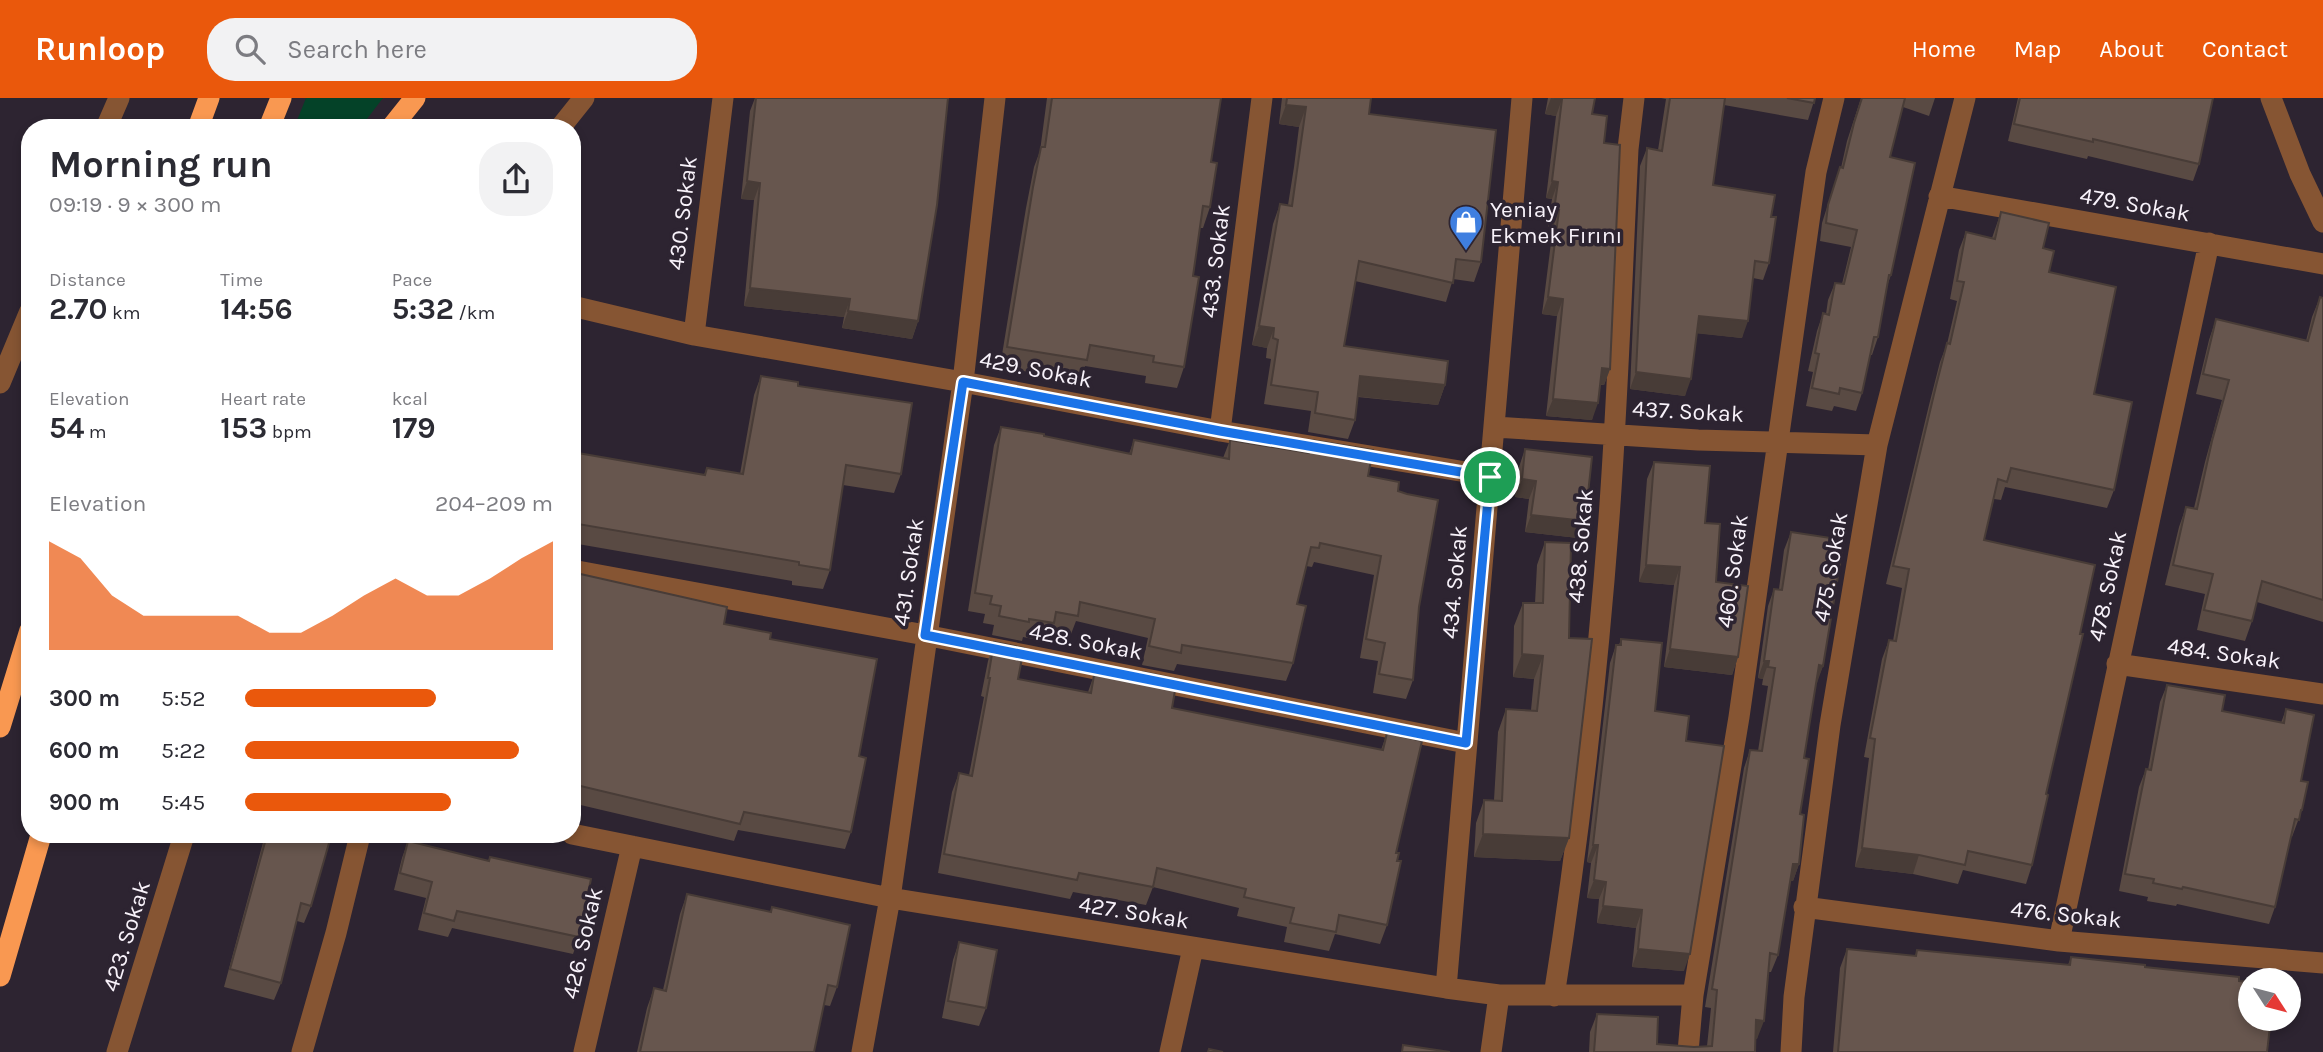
<!DOCTYPE html>
<meta charset="utf-8">
<style>
:root{--surface:#fff;--page:#f2f2f3;--text:#2b2b33;--muted:#7c7c81;--accent:#ea580c}
body{margin:0;font-family:Karla,sans-serif;background:var(--page);color:var(--text);height:100vh;display:flex;flex-direction:column;font-size:26px;white-space:nowrap}
*{box-sizing:border-box;margin:0}
p{font-size:23px;color:var(--muted)}
.icon{flex:none;width:38px;height:38px;fill:none;stroke:currentColor;stroke-width:2;stroke-linecap:round;stroke-linejoin:round}
.map{position:relative;flex:1;overflow:hidden}
.panel{position:absolute;left:21px;top:21px;width:560px;height:724px;display:flex;flex-direction:column;background:var(--surface);border-radius:28px;box-shadow:0 4px 10px #0003}
.panel>*{flex:none}
.needle{width:46px;rotate:126deg}
.tools{position:absolute;left:2238px;top:870px;display:grid;gap:14px}
.tools a{display:grid;place-items:center;width:63px;height:63px;border-radius:50%;background:var(--surface);box-shadow:0 4px 10px #0003;font-size:35px}
.pin{position:absolute;display:grid;place-items:center;width:60px;height:60px;color:#fff;margin:-30px;border:4px solid #fff;border-radius:50%;box-shadow:0 2px 7px #0007}
.round{display:grid;place-items:center;flex:none;width:74px;height:74px;border-radius:28px;background:var(--page)}
.summary{display:flex;align-items:center;justify-content:space-between;height:119px;padding:0 28px}
h1{font-size:38px;font-weight:700;line-height:52px}
.stats{display:grid;grid-template-columns:repeat(3,1fr);gap:10px;height:119px;padding:7px 28px}
.stats div{display:grid;align-content:center}
.stats b{font-size:30px;font-weight:700}
.stats small{font-size:19px;font-weight:400}
.stats p{font-size:19px}
.chart{height:196px;padding:14px 28px}
.chart p{display:flex;justify-content:space-between}
.chart svg{width:100%;height:126px;margin-top:7px;fill:var(--accent);opacity:.7}
ul{padding:0 28px;list-style:none;font-size:23px}
li{display:grid;grid-template-columns:112px 84px 1fr;align-items:center;height:52px}
li i{height:18px;border-radius:9px;background:var(--accent)}
header{display:flex;align-items:center;gap:42px;box-sizing:border-box;height:98px;padding:0 35px;background:var(--accent);color:#fff}
header strong{font-size:33px}
nav{display:flex;gap:38px;margin-inline-start:auto;font-size:24px}
.search{width:490px;height:63px;background:var(--page);display:flex;align-items:center;gap:18px;box-sizing:border-box;padding:0 24px;border-radius:28px;color:var(--muted);font-size:26px}
.map>svg:first-child{display:block}
</style>
<header>
<strong>Runloop</strong>
<div class="search"><svg class="icon" aria-label="search" viewBox="0 0 24 24"><circle cx="10" cy="10" r="6"/><path d="M15 15l6 6"/></svg>Search here</div>
<nav><a>Home</a><a>Map</a><a>About</a><a>Contact</a></nav>
</header>
<div class="map">
<svg width="2323" height="954" viewBox="0 0 2323 954">
<rect width="100%" height="100%" fill="#2d2431"/>
<!-- green -->
<path fill="#044228" d="M306,0H383L360,30H294Z"/>
<g fill="none" stroke-linecap="round" stroke-linejoin="round">
<!-- street -->
<path stroke="#865533" stroke-width="21" d="M2271,0L2300,76L2323,124
M106,30L119,0
M560,30L584,0
M1939,98L2323,166
M572,208L694,237L963,284L1220,333L1490,378
M694,237L723,0
M0,285L30,213
M1495,329L1698,342L1877,347
M1220,333L1262,0
M572,472L925,537L1466,645
M2117,566L2323,596
M572,736L890,800L1446,890L1499,897H1693
M1804,809L2059,843L2323,865
M2059,843L2209,145
M1446,890L1522,0
M1554,898C1579,740 1597,580 1609,420C1618,297 1622,174 1628,51L1634,0
M117,954L184,737
M302,954L336,835L360,737
M584,954L632,748
M862,954L890,800L963,284L995,0
M1170,954L1193,850
M1491,954L1499,897
M1688,954L1693,897L1739,619L1816,74L1834,0
M1791,954L1794,899L1830,627L1877,347L1965,0"/>
<!-- highway -->
<path stroke="#f99851" stroke-width="21" d="M198,30L209,0
M269,30L281,0
M391,30L415,0
M0,629L30,532
M0,878L41,737"/>
</g>
<!-- wall -->
<path fill="#594a43" d="M755,0H948L918,223L912,241L842,230L844,219L744,208L754,102L741,101L750,13Z
M1047,0H1221L1211,64L1210,109L1203,130H1200L1193,178L1184,269L1177,290L1145,285L1146,278L1085,268L1080,283L1000,269L1026,110L1034,69L1040,53Z
M1282,0H1371L1369,16L1481,164L1474,184L1453,181L1446,204L1355,183L1344,248L1445,287L1438,307L1358,299L1355,322L1348,341L1308,334L1311,313L1264,306L1271,261L1266,260L1267,250L1252,247L1273,126L1280,106L1288,107L1294,69L1299,29L1279,26Z
M1548,0H1595L1592,16L1604,45L1610,271L1604,287H1600L1592,322L1546,318L1557,218L1542,216L1553,129H1548L1552,101L1546,100L1556,18L1545,16Z
M1661,0H1815L1808,22L1724,7L1713,87L1771,119L1769,165L1763,182L1753,180L1742,240L1697,235L1685,298L1630,291L1640,68L1647,50L1658,52L1666,1Z
M1861,0H1935L1929,18L1903,9L1890,59L1891,177L1887,188L1878,239L1872,257H1870L1862,295L1856,313L1834,308L1832,313L1806,308L1813,274L1808,273L1817,233L1823,215L1826,216L1828,202L1835,185L1842,186L1851,149L1820,143L1822,125L1834,87L1840,69L1841,70L1847,43Z
M2018,0H2213L2199,66L2193,83L2088,58L2087,61L2008,43Z
M2001,114L2043,150L2049,174L2094,296L2114,392L2107,410L2005,389L2001,402L1994,401L1984,442L2046,696L2032,767L2026,786L1963,772L1958,786L1913,776L1855,769L1869,660L1864,659L1882,561L1889,542L1893,543L1902,490L1886,486L1929,307L1940,264L1947,246L1957,203L1950,201L1959,152L1966,134L1992,140Z
M2320,199L2323,200V524L2257,504L2252,523L2245,543L2197,532L2205,496L2165,487L2179,429L2186,409L2194,410L2205,364L2222,302L2196,296L2209,242L2216,221L2306,243L2312,219Z
M761,278L798,288L901,376L894,395L843,387L830,472L823,491L792,487V483L572,445V354L704,377L707,370L740,376L754,297Z
M1001,329L1129,356L1134,342L1223,360L1230,342L1306,354L1311,342L1368,378L1398,393L1419,509L1413,582L1406,601L1373,595L1378,563L1360,560L1374,477L1314,464L1312,469L1306,468L1297,506L1293,565L1286,583L1177,566L1174,573L1142,567L1148,540L1076,523L1071,536L1052,533L1048,544L1023,539L1022,543L992,537L994,527L983,525L985,516L968,513L994,347Z
M1525,351L1585,423L1578,440L1525,434L1529,401L1515,399L1519,369Z
M1654,364L1705,425L1716,484L1738,559L1732,577L1664,569L1674,487L1639,484L1647,381Z
M1791,434L1823,568L1816,585L1804,660L1800,716L1799,766L1793,783H1790L1778,857L1771,874H1769L1757,941L1755,940V954H1589L1590,934L1597,916L1657,946L1694,949L1707,948L1711,910L1705,909L1744,670L1750,652L1758,653L1768,588L1762,587L1763,581L1758,580L1768,508L1774,491H1779L1784,452Z
M1545,444L1569,540V740L1560,763L1474,759L1476,725L1484,702H1494L1498,634L1506,611L1531,612L1534,581L1513,579L1514,528L1523,505H1535L1537,467Z
M576,475L724,526L770,541L859,658L851,734L845,751L738,732L734,743L572,705V486Z
M1621,541L1655,613L1686,643L1684,873L1632,869L1636,830L1597,825L1599,801L1587,800L1591,765L1587,764L1610,565L1616,547H1619Z
M994,544L1018,581L1088,594L1094,577L1139,585L1143,574L1172,610L1381,652L1387,635L1397,763L1387,827L1380,846L1335,836L1329,853L1284,844L1287,829L1237,818L1239,810L1153,789L1146,807L1073,794L1070,801L938,775L952,694L959,675L969,677L984,599L981,598L988,563Z
M2167,587L2222,613L2281,625L2286,611L2301,683L2302,712L2292,739H2291L2275,809L2269,826L2177,806L2176,808L2147,803L2148,799L2119,793L2139,689L2146,671L2148,672L2160,604Z
M265,737H326L311,808L304,825L297,823L281,885L274,902L224,889Z
M408,743L579,839L573,856L452,830L448,839L418,832L426,800L394,792L402,760Z
M687,796L770,814L772,809L837,889L830,908L824,907L814,954H637L647,910L654,890L663,892L680,816Z
M959,844L986,910L979,928L942,920L953,862Z
M1847,851L1915,858L1917,852L2068,867L2071,859L2239,883L2267,954H1833L1840,870Z"/>
<!-- shaded-wall -->
<path fill="#483c37" d="M1551,0L1562,1L1556,18L1545,16Z
M1286,7L1306,9L1299,29L1279,26Z
M747,83L760,85L754,102L741,101Z
M1552,83L1558,84L1552,101L1546,100Z
M1554,112H1559L1553,129H1548Z
M750,190L850,201L844,219L744,208Z
M1548,199L1563,201L1557,218L1542,216Z
M848,213L918,223L912,241L842,230Z
M1699,218L1748,223L1742,240L1693,235Z
M1259,228L1274,230L1267,250L1252,247Z
M1602,270L1610,271L1604,287L1596,286Z
M1636,274L1691,281L1685,298L1630,291Z
M1360,278L1445,287L1438,307L1353,298Z
M1553,301L1598,305L1592,322L1546,318Z
M1522,381L1536,383L1529,401L1515,399Z
M1531,417L1585,423L1578,440L1525,434Z
M1646,467L1680,469L1674,487L1639,484Z
M1670,551L1738,559L1732,577L1664,569Z
M1522,556L1543,558L1534,581L1513,579Z
M1764,563H1769L1763,581L1758,580Z
M1819,567L1823,568L1817,585H1813Z
M1483,736L1569,740L1560,763L1474,759Z
M1593,747H1598L1591,765L1587,764Z
M1862,750L1919,757L1913,776L1855,769Z
M1793,766H1799L1793,783H1786Z
M1594,782L1606,784L1599,801L1587,800Z
M1603,808L1642,812L1636,830L1597,825Z
M1638,851L1690,856L1684,873L1632,869Z
M1756,922L1764,923L1757,941L1750,940Z"/>
<!-- building -->
<path fill="#67564e" stroke="#483c37" stroke-width="2" d="M756,0H948L937,107L918,223L848,213L850,201L750,190L760,85L747,83Z
M1052,0H1221L1211,64L1217,65L1210,109L1203,108L1193,178L1199,179L1184,269L1153,264L1154,258L1090,247L1087,262L1007,249L1033,89L1041,49H1045Z
M1287,0H1371L1369,16L1496,32L1481,164L1456,161L1453,185L1359,163L1344,248L1448,263L1445,287L1360,278L1355,322L1315,315L1318,294L1271,287L1278,242L1273,240L1274,230L1259,228L1280,106L1292,108L1306,9L1286,7Z
M1554,0H1595L1592,16L1607,18L1604,45L1620,47L1610,271L1602,270L1598,305L1553,301L1563,201L1548,199L1559,112H1554L1558,84L1552,83L1562,1Z
M1670,0H1725L1713,87L1775,97L1771,119H1776L1769,165L1755,163L1748,223L1699,218L1691,281L1636,274L1647,50L1662,53Z
M1787,0H1815L1814,5Z
M1862,0H1905L1890,59L1915,65L1891,177H1889L1878,239H1874L1862,295L1840,290L1839,296L1812,290L1819,256L1815,255L1823,215L1829,217L1835,185L1844,186L1857,132L1826,125L1828,107L1840,69L1843,70L1854,25Z
M2020,0H2213L2199,66L2093,41V44L2014,26Z
M2001,114L2049,125L2043,150L2054,153L2049,174L2116,189L2094,296L2132,304L2114,392L2011,370L2007,384L1998,381L1984,442L2095,467L2080,536H2083L2046,696L2048,697L2032,767L1968,753L1965,767L1919,757L1862,750L1875,641L1870,640L1889,542L1896,543L1909,471L1893,468L1936,288L1947,245L1950,246L1964,184L1957,183L1966,134L1995,141Z
M2320,199L2323,200V502L2262,483L2252,523L2204,512L2213,476L2173,467L2186,409L2197,411L2212,343L2229,282L2203,276L2216,221L2308,243Z
M761,278L798,284V288L912,305L901,376L846,367L830,472L799,467V464L572,425V354L705,377L707,370L743,376Z
M1001,329L1044,336V338L1131,356L1134,342L1229,361L1230,342L1309,355L1311,342L1373,352L1368,378L1399,384L1398,393L1407,396L1438,402L1419,509L1413,582L1379,576L1385,545L1366,541L1381,458L1320,445L1319,450L1311,449L1297,506L1306,508L1293,565L1182,547L1181,555L1149,548L1155,521L1080,504L1078,518L1056,514L1054,525L1029,521V524L999,518L1001,508L990,506L992,498L975,495Z
M1525,351L1592,359L1585,423L1531,417L1536,383L1522,381Z
M1654,364L1710,368L1705,425L1720,426L1716,484L1748,488L1738,559L1670,551L1680,469L1646,467Z
M1791,434L1844,442L1823,568L1819,567L1804,660L1809,661L1800,716L1804,717L1799,766H1793L1778,857L1770,855L1764,923L1756,922L1755,954H1594L1597,916L1658,919L1657,946L1694,949L1712,948L1717,892L1712,891L1750,652L1762,653L1775,570L1768,569L1769,563H1764L1774,491L1782,492Z
M1545,444L1571,445L1569,540L1592,541L1569,740L1483,736L1484,702L1502,703L1506,611L1537,613L1543,558L1522,556L1523,505H1543Z
M576,475L727,509L724,526L771,535L770,541L877,561L859,658L866,660L851,734L744,714L740,726L572,686V494Z
M1621,541L1662,545L1655,613L1689,618L1686,643L1724,648L1690,856L1638,851L1642,812L1603,808L1606,784L1594,782L1598,747H1593L1616,547H1621Z
M994,544L1024,550L1018,581L1091,595L1094,577L1141,585L1143,574L1177,581L1172,610L1383,652L1387,635L1422,643L1396,755H1399L1397,763H1401L1387,827L1339,817L1336,834L1290,825L1294,810L1244,799L1246,791L1157,770L1153,789L1079,775L1077,782L944,756L959,675L972,678L990,580H988Z
M2167,587L2225,597L2222,613L2284,625L2286,611L2314,617L2301,683L2308,684L2302,712H2301L2299,722L2295,721L2275,809L2183,789L2182,791L2153,785L2154,781L2125,776L2146,671L2151,672Z
M267,737H326L331,738L311,808L301,805L281,885L230,871Z
M408,743L489,763L490,759L591,781L579,839L457,813L454,823L424,815L432,784L400,775Z
M687,796L771,814L772,809L850,827L837,889L828,887L814,954H640L654,890L666,893Z
M959,844L997,852L986,910L948,903Z
M1847,851L1916,858L1917,852L2070,867L2071,859L2145,867V869L2239,879V883L2250,884V920H2271L2267,954H1838Z
M1403,947L1450,954H1402Z
M1209,951L1223,954H1208Z"/>
<g fill="none" stroke-linecap="round" stroke-linejoin="round">
<!-- route casing -->
<g stroke="#fff" stroke-width="14">
<path id="route" d="M963,284L1220,333L1490,379L1466,645L925,537Z"/>
</g>
<!-- route -->
<use href="#route" stroke="#1a73e8" stroke-width="9"/>
</g>
<!-- icons -->
<defs>
<g id="shop-pin" transform="scale(1.75)"><path d="M0 17L-7.5 6A9.5 9.5 0 1 1 7.5 6Z" fill="#3f7fe0" stroke="#2d2431"/><path d="M-5-2.5h2.3a2.7 3.5 0 0 1 5.4 0H5L5.5 6h-11ZM-1.5-2.5h3a1.5 2.3 0 0 0-3 0Z" fill="#fff"/></g>
</defs>
<g fill-rule="evenodd">
<use href="#shop-pin" x="1466" y="124"/>
</g>
<g text-anchor="middle" stroke-width="7" stroke-linejoin="round" paint-order="stroke">
<!-- street labels -->
<g font-size="23" fill="#f8f2fa" stroke="#2d2431">
<text transform="translate(2135 106) rotate(10)" y="8">479. Sokak</text>
<text transform="translate(682 115) rotate(-83)" y="8">430. Sokak</text>
<text transform="translate(1215 163) rotate(-83)" y="8">433. Sokak</text>
<text transform="translate(1036 271) rotate(11)" y="8">429. Sokak</text>
<text transform="translate(1688 313) rotate(3)" y="8">437. Sokak</text>
<text transform="translate(1580 448) rotate(-85)" y="8">438. Sokak</text>
<text transform="translate(1830 469) rotate(-80)" y="8">475. Sokak</text>
<text transform="translate(1732 473) rotate(-82)" y="8">460. Sokak</text>
<text transform="translate(908 474) rotate(-82)" y="8">431. Sokak</text>
<text transform="translate(1454 484) rotate(-85)" y="8">434. Sokak</text>
<text transform="translate(2107 488) rotate(-78)" y="8">478. Sokak</text>
<text transform="translate(1086 543) rotate(11)" y="8">428. Sokak</text>
<text transform="translate(2224 555) rotate(8)" y="8">484. Sokak</text>
<text transform="translate(1134 814) rotate(9)" y="8">427. Sokak</text>
<text transform="translate(2066 816) rotate(6)" y="8">476. Sokak</text>
<text transform="translate(126 838) rotate(-73)" y="8">423. Sokak</text>
<text transform="translate(582 845) rotate(-77)" y="8">426. Sokak</text>
</g>
<!-- poi labels -->
<g font-size="23" fill="#f8f2fa" stroke="#2d2431" text-anchor="start">
<text x="1490" y="119">Yeniay<tspan x="1490" dy="26">Ekmek Fırını</tspan></text>
</g>
</g>
</svg>
<div class="tools">
<a><svg class="needle" viewBox="-14 -14 28 28"><path d="M0-13l5 13h-10z" fill="#e53935"/><path d="M0 13l5-13h-10z" fill="#7c7c81"/></svg></a>
</div>
<div class="pin" style="left:1490px;top:379px;background:#1e9e55"><svg class="icon" aria-label="arrive" viewBox="0 0 24 24"><path d="M6 21V4h12l-3 4 3 4H6"/></svg></div>
<section class="panel">
<div class="summary"><div><h1>Morning run</h1><p>09:19 · 9 × 300 m</p></div><a class="round"><svg class="icon" aria-label="share" viewBox="0 0 24 24"><path d="M12 15V3M7 8l5-5 5 5M5 13v7h14v-7"/></svg></a></div>
<div class="stats">
<div><p>Distance</p><b>2.70<small> km</small></b></div>
<div><p>Time</p><b>14:56</b></div>
<div><p>Pace</p><b>5:32<small> /km</small></b></div>
</div>
<div class="stats">
<div><p>Elevation</p><b>54<small> m</small></b></div>
<div><p>Heart rate</p><b>153<small> bpm</small></b></div>
<div><p>kcal</p><b>179</b></div>
</div>
<div class="chart"><p><span>Elevation</span>204–209 m</p>
<svg viewBox="0 0 160 44" preserveAspectRatio="none"><path d="M0 44V6L10 12L20 25L30 32L40 32L50 32L60 32L70 38L80 38L90 32L100 25L110 19L120 25L130 25L140 19L150 12L160 6V44z"/></svg>
</div>
<ul>
<li><b>300 m</b>5:52<i style="width:62%"></i></li>
<li><b>600 m</b>5:22<i style="width:89%"></i></li>
<li><b>900 m</b>5:45<i style="width:67%"></i></li>
</ul>
</section>
</div>
